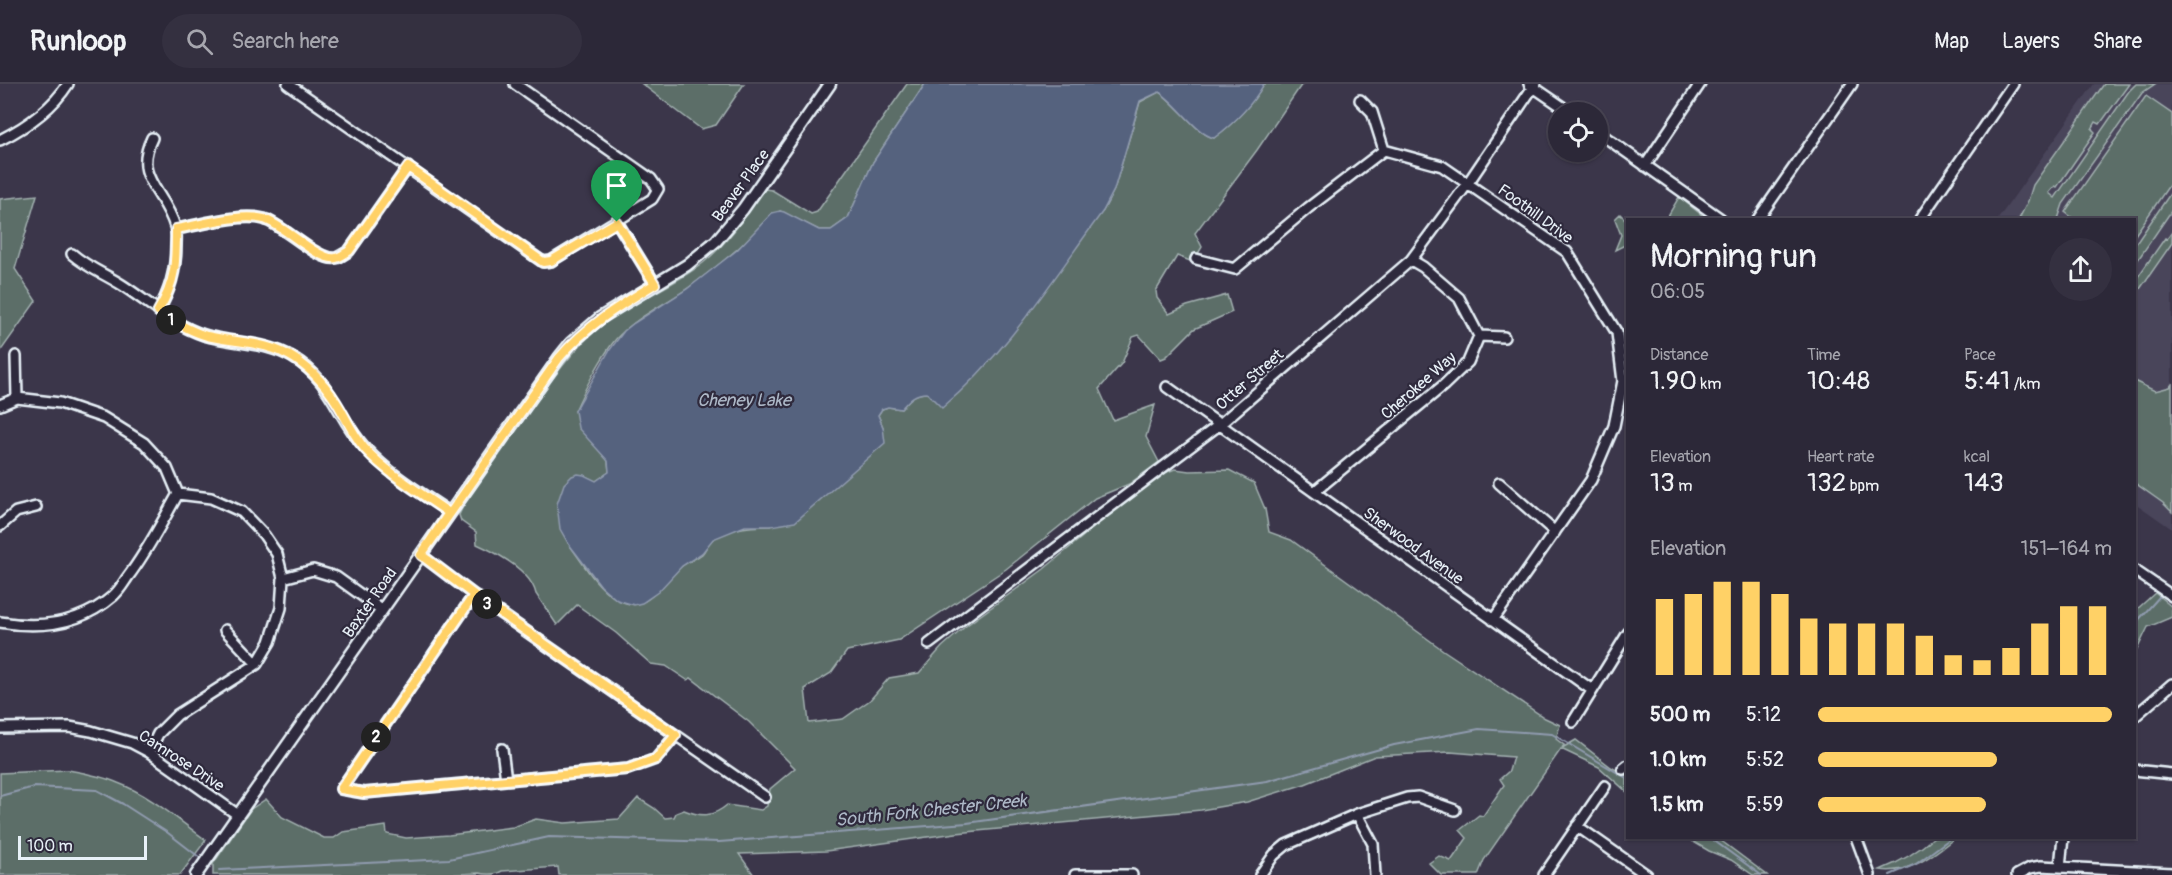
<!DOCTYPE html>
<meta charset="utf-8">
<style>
:root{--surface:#2c2838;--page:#343040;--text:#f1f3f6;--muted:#a6a6ae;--line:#484453;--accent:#ffd166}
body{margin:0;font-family:Pangolin,sans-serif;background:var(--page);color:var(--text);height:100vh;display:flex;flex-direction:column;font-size:22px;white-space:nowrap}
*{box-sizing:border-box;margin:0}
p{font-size:20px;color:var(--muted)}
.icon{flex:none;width:33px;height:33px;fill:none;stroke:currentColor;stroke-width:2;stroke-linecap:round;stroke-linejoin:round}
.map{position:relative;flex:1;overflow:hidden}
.panel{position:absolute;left:1626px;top:134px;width:510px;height:621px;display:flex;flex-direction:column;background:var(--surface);border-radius:0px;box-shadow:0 2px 4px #0004,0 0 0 2px var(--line)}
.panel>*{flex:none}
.fabs{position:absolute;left:1548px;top:18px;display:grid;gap:12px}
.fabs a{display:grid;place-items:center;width:60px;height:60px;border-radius:50%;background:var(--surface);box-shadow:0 2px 4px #0004,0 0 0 2px var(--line);font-size:30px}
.scale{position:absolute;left:18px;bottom:15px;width:129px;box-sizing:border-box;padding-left:6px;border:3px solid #e8f1f8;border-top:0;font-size:16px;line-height:21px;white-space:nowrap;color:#e8f1f8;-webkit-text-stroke:4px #2f2a3d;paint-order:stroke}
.pin{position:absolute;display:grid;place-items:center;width:51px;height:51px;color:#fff;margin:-62px -26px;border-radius:50% 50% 50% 0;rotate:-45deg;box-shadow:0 0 6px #0007}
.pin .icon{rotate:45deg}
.km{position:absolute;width:30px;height:30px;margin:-15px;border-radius:50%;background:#222;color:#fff;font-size:16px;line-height:30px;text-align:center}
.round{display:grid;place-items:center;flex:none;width:63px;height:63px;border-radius:32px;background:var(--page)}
.overview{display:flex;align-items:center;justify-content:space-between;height:102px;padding:0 24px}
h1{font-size:33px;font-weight:600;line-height:45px}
.figures{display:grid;grid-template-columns:repeat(3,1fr);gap:9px;height:102px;padding:6px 24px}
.figures div{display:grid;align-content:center}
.figures b{font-size:26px;font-weight:600}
.figures small{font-size:16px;font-weight:400}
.figures p{font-size:16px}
.chart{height:168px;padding:12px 24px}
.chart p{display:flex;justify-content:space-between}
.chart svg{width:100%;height:108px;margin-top:6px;stroke:var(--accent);stroke-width:6}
ul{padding:0 24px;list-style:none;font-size:20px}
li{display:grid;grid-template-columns:96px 72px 1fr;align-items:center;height:45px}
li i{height:15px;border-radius:8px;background:var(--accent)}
header{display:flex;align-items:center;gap:36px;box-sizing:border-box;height:84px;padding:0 30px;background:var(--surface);border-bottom:2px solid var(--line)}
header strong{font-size:28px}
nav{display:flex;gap:33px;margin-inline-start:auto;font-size:21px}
.search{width:420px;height:54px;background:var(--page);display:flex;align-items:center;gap:15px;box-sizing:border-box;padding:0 21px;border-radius:33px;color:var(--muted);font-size:22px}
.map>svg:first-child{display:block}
</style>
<header>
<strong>Runloop</strong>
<div class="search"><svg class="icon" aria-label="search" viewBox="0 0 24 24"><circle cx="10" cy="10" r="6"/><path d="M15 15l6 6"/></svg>Search here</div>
<nav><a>Map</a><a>Layers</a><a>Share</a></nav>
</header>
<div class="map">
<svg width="2172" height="791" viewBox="0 0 2172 791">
<rect width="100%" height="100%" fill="#3b364a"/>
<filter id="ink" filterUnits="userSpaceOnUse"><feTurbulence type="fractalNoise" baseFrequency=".0167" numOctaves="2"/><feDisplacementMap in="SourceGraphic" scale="12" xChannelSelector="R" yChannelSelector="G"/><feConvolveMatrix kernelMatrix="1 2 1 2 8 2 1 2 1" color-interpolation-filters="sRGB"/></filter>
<g filter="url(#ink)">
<!-- built -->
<path fill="#49445a" d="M2094,0H2172V445L2135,419L2134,135H1998Z"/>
<!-- green -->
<path fill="#5b6e67" stroke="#a2b0b0" stroke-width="1.5" d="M642,0H744L716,41L701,45Z
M907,0H925L873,78L848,134L831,146H819L780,127C750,154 721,181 688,204C664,221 636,233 616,255C603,270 583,308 575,327L608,377L609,388L596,397L568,459C582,477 595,502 615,514C647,534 661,499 682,482C688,477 696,475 702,470C706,466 708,458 713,455C727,444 753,442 771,442L883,343L878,331L882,325L888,323L901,325C909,316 913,309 927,309L942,323L1103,127L1114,106L1140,18L1159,8C1177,19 1196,50 1214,54C1233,40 1252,21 1264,0H1302L1257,66L1195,149L1202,163L1193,178L1177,172L1156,207L1157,214L1169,230L1187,222L1227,211L1232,228L1194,245L1166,273L1161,275L1139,251L1133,253L1122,279L1099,305L1113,336L1155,321L1146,353L1159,378L1129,400L1095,414L1006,485L899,556L847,567L831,589L805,605L809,639L843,635L870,616L889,594L919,589L942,563L967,541L1044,485L1154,393L1175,385L1189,387L1229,386L1254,399L1265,425L1269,448L1291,456L1443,566L1545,634L1560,641L1556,655L1564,661L1562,664L1576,656L1611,683L1627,692V708L1599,683L1561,665L1484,776L1478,791H1441L1429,779L1439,772L1451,777L1467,754L1460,746L1479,731L1483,732L1504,701L1500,695L1509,687L1513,673L1450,668L1375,672L1305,700L1247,718L1201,726L956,749L826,767L739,770L754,791H559L558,783L502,787C495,791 487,791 479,789L442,791H213V780L251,725L266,715L282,733L324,754H334L343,748L386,742L387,750L406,754L449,751L513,743L536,735L565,739L619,735L638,714L654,724L665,734L674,733L676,729L684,726C701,733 713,733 727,721L761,726L767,722L770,705L795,684L749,638L691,594L687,596L666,582L651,580L616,549L577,521L557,541L536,510C531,487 497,469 477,460L476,448L461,437L459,431C471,402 497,371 517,344C543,309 572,262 609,236C638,215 674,202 703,179C728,159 746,131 764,105L772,106L811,130L817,128Z
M2104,0H2129L2100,40L2096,38L2092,45L2095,48L2057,103L2055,102L2049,109L2055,114L2129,7L2136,0H2155L2142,9L2063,120L2058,135H2019L2028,117L2033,101Z
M2146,12L2172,30V97L2135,151L2134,135H2074L2065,128Z
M2172,107V126L2135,180V161Z
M37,111L15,185L36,217L0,268V115Z
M1679,113L1707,135H1666Z
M1620,130L1627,137V160L1615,166L1621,151L1615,135Z
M2172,148V159L2135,212V197L2165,154L2167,155Z
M2134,297L2155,307L2170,303L2172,300V428L2163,419L2135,399Z
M2155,509L2172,523V533L2148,543L2135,570V527Z
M68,686C85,689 102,692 118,699C150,711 178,736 206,756L180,791H0V689Z
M1685,753H1716L1767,791H1753L1731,776L1709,767Z
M1934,753H1956C1935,770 1909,791 1880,786C1900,778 1918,768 1934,753Z"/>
<!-- water -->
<path fill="#55627e" stroke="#909baf" stroke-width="1.5" d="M925,0H1264C1252,21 1233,40 1214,54C1196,50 1177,19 1159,8L1140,17L1114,106L1103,127C1053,195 1007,269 942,324L927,309C914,309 909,316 901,325L888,323L882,325L878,331L883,343L885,359L795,438L771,442H745L713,455L702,469L682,482L658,508L642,519L634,521L617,516L601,502L568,459L560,445L557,420L564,400L572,392L578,390L584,391L596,397L609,388L608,377L578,344L575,327L609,267L624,247L634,239L687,205L737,166L772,129L780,127L784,128L819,146H831L848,134L873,78Z"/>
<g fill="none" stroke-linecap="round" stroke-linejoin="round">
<!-- stream -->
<path stroke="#909baf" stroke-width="2" d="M2134,541L2160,512
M0,712L34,703L97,706L123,720L168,749L199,773
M1709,753L1761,791
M219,786L449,775L549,753L719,758L967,739L1267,697L1394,661L1479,645L1552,650L1628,695
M1890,791L1916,780L1952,753"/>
<!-- minor casing -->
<g stroke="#e8f1f8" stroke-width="14">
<path id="minor" d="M288,0L543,178L551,177L652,115L658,105L651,95L515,0
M1529,0L1570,28
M1360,16L1372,28L1384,66
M1598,48L1721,135
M152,54C132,94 165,107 175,143C177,148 176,155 176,161C176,186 171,206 158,227
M0,56C26,43 52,25 68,0
M1645,82L1700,0
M1758,135L1852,0
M1920,135L2013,0
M617,138L655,200
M176,145C200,141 240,129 264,135C283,141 319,178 336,174C340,173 345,169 349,167L408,83
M72,170C88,184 105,190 122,201C150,219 173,241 204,251C234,260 264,257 292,273C334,298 336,333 366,365C389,390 421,409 449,428
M1196,175L1235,185L1308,124L1384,66L1442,82L1567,168L1617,249L1623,297L1614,342L1591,396L1493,536
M1479,252L1504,253
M16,272L17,314
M1167,303L1592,606
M0,321L17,314L60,319L104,334L144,359L167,384L178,410
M1499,399L1555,448
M1314,408L1444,301L1468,278L1479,252L1459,214L1423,183L1411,176
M0,442L16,428L36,423
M421,471L474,511L765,713
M2134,486L2172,512
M283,494L313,486L336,493L382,526
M474,511L341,705L364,709L628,685L656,675L676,651
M0,538C41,545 81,540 113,512C119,507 123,500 127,494C147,468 162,438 178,410
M225,546L257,580
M929,560L1219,341L1411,176L1468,99L1535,0
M2134,633L2172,600
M1573,638L1628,549
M0,644L69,643L91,647L132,659L149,668L238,731
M502,665L506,696
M149,668L158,650L177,631L257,580L270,558L281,524L283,494L277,470L264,451L242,428L211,414L178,410
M1623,685L1628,681
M2134,686L2172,690
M1357,730L1373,760L1375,791
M1577,742L1647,791
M1856,753L1870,791
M2060,783L2063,753
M1075,791H1132
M1260,791L1274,771L1286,761L1357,730L1407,714L1418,713L1455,726
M1544,791L1605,702
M2017,791L2030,784L2041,782L2172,789"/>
</g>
<!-- tertiary casing -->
<g stroke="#e8f1f8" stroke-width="15">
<path id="tertiary" d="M196,791L559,274L571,259L600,234L687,181L716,157L743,125L830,0"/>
</g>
<!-- minor -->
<use href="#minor" stroke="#2f2a3d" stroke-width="9"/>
<!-- tertiary -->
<use href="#tertiary" stroke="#2f2a3d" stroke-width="10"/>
</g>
</g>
<g fill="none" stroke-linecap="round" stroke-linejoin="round" filter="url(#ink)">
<!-- route casing -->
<g stroke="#fff" stroke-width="12">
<path id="route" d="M617,138L551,177L543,178L408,83L349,167C345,169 341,173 336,174C319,178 284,141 264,135C240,129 200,141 176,145C176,178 176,198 158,227C173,237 189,247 207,252C237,259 268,257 295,275C315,288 329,305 341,326C348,339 355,353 365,365C388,390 421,409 449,429L421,471L474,511L341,705L364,709L628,685L656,675L676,651L474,511L428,476L421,471L559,274C586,242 619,222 655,200L617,138"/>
</g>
<!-- route -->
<use href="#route" stroke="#ffd166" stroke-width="8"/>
</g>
<g text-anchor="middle" stroke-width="4.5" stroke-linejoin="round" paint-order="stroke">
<!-- street labels -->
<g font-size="16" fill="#e8f1f8" stroke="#2f2a3d">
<text transform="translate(740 101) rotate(-54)" y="6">Beaver Place</text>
<text transform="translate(1536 129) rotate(36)" y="6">Foothill Drive</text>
<text transform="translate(1249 295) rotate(-41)" y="6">Otter Street</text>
<text transform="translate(1418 301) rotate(-41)" y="6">Cherokee Way</text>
<text transform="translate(1414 461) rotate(36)" y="6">Sherwood Avenue</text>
<text transform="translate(369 518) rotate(-55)" y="6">Baxter Road</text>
<text transform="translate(182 676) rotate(33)" y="6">Camrose Drive</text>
</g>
<!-- water labels -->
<g font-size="18" font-style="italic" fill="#adb8c7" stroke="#2f2a3d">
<text x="744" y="322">Cheney Lake</text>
<text transform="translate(931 726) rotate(-6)" y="6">South Fork Chester Creek</text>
</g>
</g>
</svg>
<div class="fabs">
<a><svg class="icon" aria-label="locate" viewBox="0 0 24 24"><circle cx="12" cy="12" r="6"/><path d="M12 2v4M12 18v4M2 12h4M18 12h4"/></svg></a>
</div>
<div class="scale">100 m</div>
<div class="pin" style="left:617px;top:138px;background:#1e9e55"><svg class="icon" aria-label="arrive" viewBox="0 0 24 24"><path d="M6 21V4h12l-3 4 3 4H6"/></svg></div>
<b class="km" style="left:171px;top:236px">1</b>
<b class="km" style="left:376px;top:653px">2</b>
<b class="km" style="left:487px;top:520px">3</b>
<section class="panel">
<div class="overview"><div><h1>Morning run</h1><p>06:05</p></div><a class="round"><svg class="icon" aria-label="share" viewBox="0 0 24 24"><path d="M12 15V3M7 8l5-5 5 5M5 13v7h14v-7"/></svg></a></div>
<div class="figures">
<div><p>Distance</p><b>1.90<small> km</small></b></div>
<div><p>Time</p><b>10:48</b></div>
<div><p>Pace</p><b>5:41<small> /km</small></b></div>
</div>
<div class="figures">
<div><p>Elevation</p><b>13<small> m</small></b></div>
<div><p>Heart rate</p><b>132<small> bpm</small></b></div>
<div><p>kcal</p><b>143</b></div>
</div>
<div class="chart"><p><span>Elevation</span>151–164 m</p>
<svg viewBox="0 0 160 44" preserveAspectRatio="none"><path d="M5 44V13M15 44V11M25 44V6M35 44V6M45 44V11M55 44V21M65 44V23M75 44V23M85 44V23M95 44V28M105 44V36M115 44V38M125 44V33M135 44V23M145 44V16M155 44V16"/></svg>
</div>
<ul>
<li><b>500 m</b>5:12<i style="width:100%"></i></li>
<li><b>1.0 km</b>5:52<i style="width:61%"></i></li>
<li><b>1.5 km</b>5:59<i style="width:57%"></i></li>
</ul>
</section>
</div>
